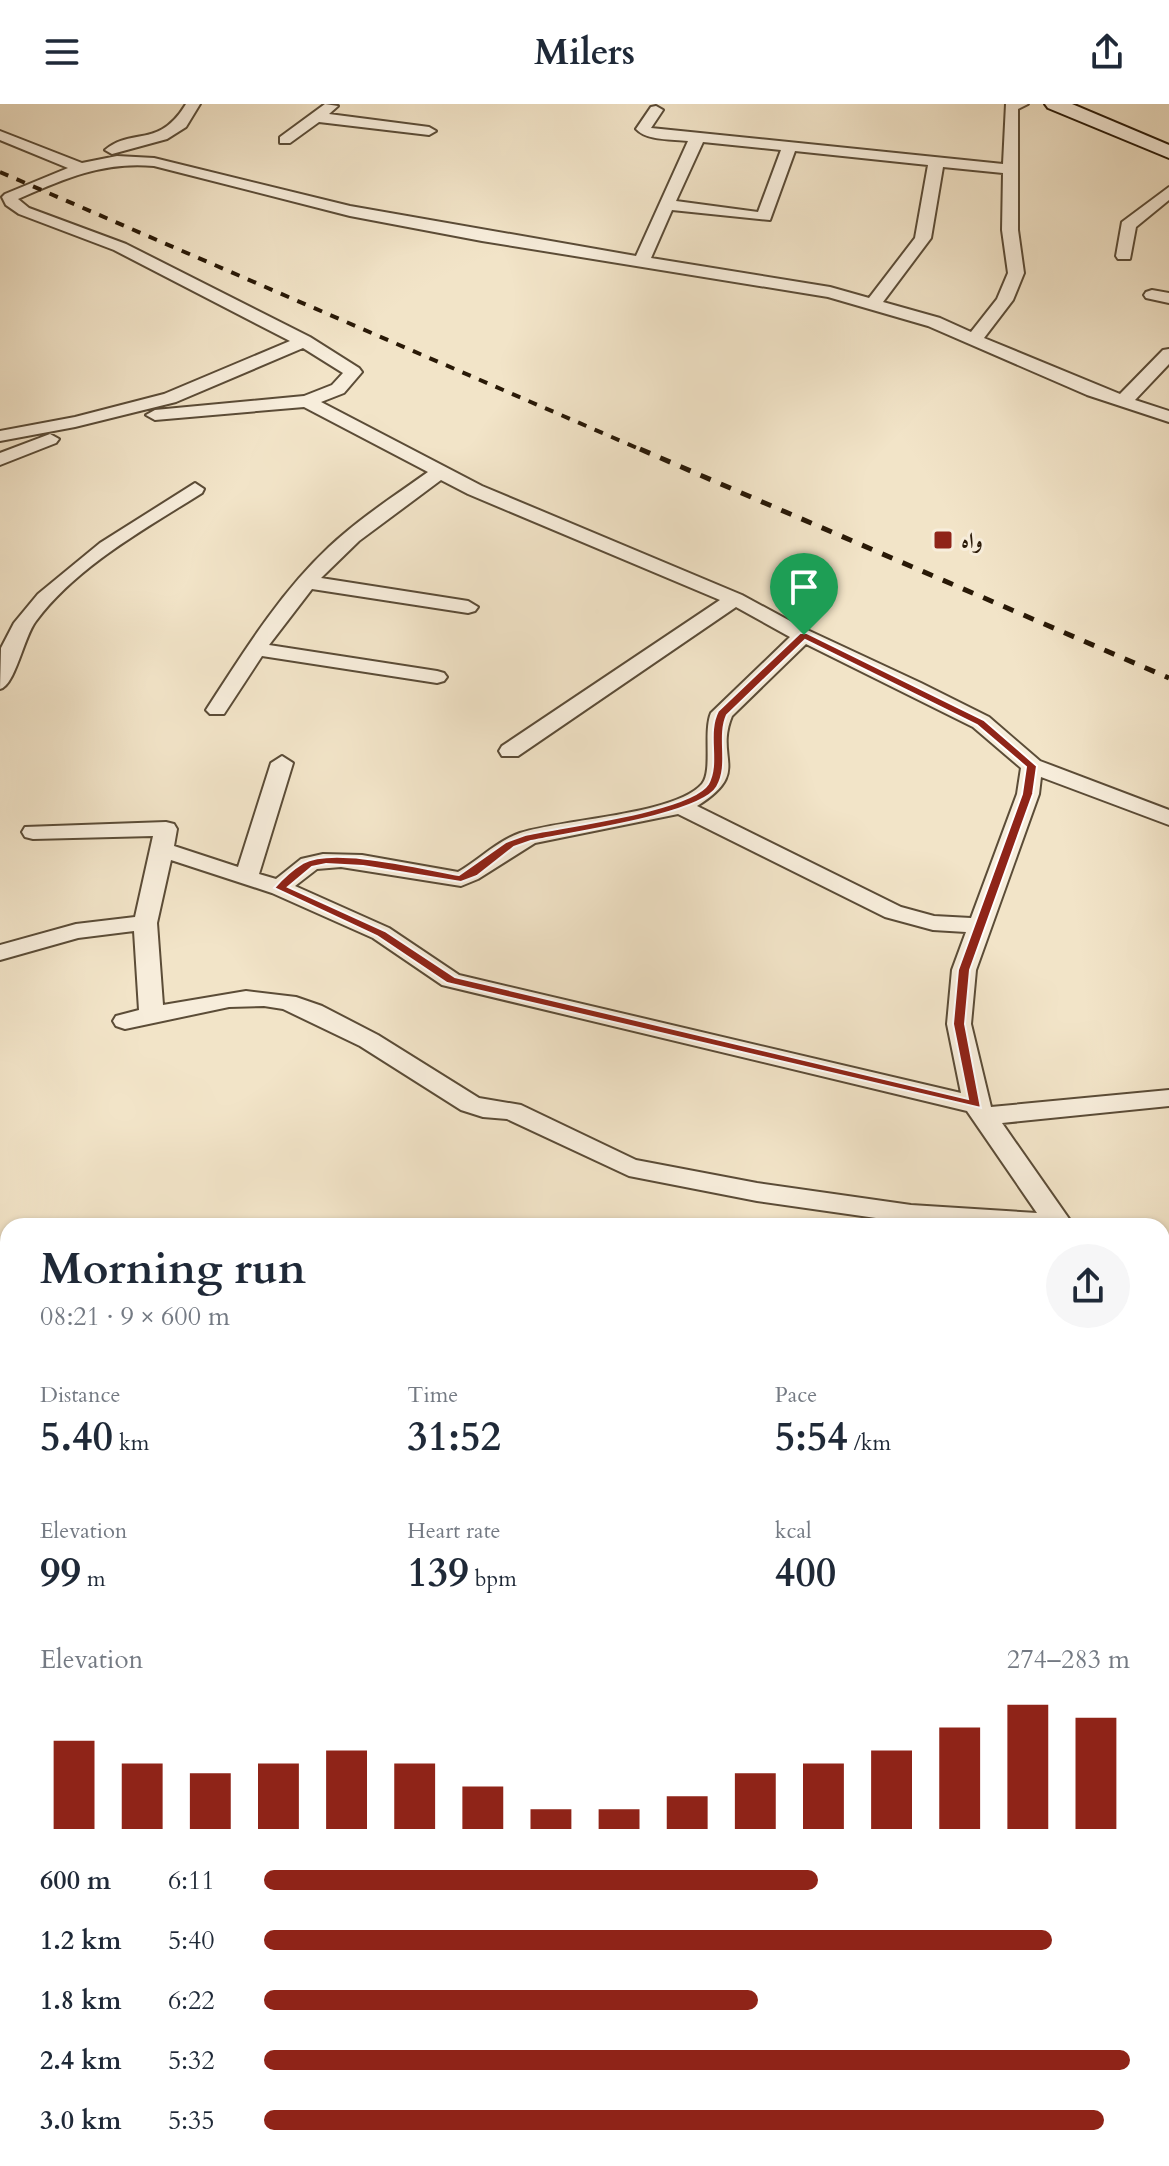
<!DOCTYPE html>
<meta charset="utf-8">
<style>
:root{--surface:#fff;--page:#f6f6f7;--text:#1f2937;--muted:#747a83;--accent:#8f2418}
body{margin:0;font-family:Cardo,Amiri,serif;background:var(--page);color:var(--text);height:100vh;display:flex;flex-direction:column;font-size:30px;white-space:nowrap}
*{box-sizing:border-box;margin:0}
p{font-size:26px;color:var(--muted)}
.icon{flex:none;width:44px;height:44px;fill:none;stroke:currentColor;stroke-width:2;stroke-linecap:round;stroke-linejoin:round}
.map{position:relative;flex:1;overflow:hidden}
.side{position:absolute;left:0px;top:1114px;width:1170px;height:948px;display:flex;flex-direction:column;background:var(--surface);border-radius:24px 24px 0 0;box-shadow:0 2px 6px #0004}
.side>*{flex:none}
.pin{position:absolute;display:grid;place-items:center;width:68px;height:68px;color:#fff;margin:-82px -34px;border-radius:50% 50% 50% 0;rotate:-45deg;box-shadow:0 0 8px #0007}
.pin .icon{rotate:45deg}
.round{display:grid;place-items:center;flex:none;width:84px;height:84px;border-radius:42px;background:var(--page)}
.summary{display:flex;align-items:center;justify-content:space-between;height:136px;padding:0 40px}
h1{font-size:44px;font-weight:700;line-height:60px}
.stats{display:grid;grid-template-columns:repeat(3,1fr);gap:12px;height:136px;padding:8px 40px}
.stats div{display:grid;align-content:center}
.stats b{font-size:40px;font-weight:700}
.stats small{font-size:22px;font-weight:400}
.stats p{font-size:22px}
.chart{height:224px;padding:16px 40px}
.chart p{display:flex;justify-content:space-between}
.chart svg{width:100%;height:144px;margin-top:8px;stroke:var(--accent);stroke-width:6}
ul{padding:0 40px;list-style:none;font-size:26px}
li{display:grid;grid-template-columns:128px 96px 1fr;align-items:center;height:60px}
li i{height:20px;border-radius:10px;background:var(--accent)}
header{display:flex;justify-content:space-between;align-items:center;height:104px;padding:0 40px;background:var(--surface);font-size:36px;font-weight:700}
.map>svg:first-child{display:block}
</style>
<header><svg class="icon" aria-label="menu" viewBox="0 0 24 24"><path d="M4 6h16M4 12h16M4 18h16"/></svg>Milers<svg class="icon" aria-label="share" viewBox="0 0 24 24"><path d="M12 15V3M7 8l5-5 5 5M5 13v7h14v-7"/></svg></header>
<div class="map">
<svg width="1169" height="2062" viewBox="0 0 1169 2062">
<rect width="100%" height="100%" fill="#f2e4c8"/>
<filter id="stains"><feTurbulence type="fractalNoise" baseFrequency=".0025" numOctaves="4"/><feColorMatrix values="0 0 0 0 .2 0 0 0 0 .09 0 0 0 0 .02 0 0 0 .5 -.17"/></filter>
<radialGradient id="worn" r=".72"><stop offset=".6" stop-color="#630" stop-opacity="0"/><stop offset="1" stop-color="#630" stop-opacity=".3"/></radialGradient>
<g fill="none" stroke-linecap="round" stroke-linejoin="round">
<!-- street casing -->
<g stroke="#5b4c37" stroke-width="4">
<path id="street" d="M186,0H200L186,23L167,35L112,50L105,46C133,23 159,45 186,0Z
M325,0L338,2L329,10L429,23L436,27L429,31L319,18L290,39H280V33Z
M1006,0H1028L1018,5V126L1024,169L1013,196L984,234L1120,290L1163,246L1169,245V260L1135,296L1169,307V318L1087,291L928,222L828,193L482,137L350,112L154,62C104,57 63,75 18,95L29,104L126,140L310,233L359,264L362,268L344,289L321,298L482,382L742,491L803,524L921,579L989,613L1040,657L1169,706V721L1041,673L1039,690L976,866L971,920L991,1003L1169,986V1002L1002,1019L1074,1122L911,1119L757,1097L629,1072L507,1015L483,1013L461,1006L360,942L283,905L264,902L229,903L125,925L116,922L113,917L116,912L139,906L134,827L78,834L0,856V841L76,820L135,813L153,732L33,735L25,733L22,728L25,723L166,718L174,720L177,725L174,742L238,763L271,659L282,652L293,659L259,770L276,775L301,755L323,750L362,751L458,768C479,756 497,737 520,729C562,715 675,711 702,680C713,667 703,628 711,609L790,533L736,503L518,652H502L499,647L502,642L720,496L468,390L441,376L359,437L321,474L468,497L478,503L475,507L468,509L312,485L269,541L437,567L444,569L447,573L444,577L437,579L262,552L224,610H210L206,606C243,549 279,490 329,443C359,415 394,392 428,368L304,303L155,316L146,311L155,306L304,292L332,281L343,269L303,244L176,298L75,323L0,337V327L75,313L164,290L290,237L114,146L19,110L6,101L2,93L5,90L68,64L0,36V27L82,59L117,52L154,54L350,102L636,152L688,37C672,35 647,37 636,25L651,3L656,2L663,6L651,24L1003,60ZM703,38L781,46L758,108L676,97ZM795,47L928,61L915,134L869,194L830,183L651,154L672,106L770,116ZM943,63L1003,69L1002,126L1008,169L997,195L971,228L940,214L883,198L931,134ZM806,540L973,623L1021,664L1017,690L971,814L934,812L901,803L697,702C752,668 714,655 732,612ZM678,710L885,813L933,826L966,828L952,866L947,920L961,989L459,871L389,824L295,782L317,765L341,763L461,782L478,775L535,739ZM171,756L272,789L373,834L442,881L967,1007L1037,1109L911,1101L757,1079L636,1056L521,1001L479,994L378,931L322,902L296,893L246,887L163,901L157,819Z
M1169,83V96L1136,123L1130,155H1118L1116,152L1122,118Z
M1152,186L1169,189V199L1146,194L1144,191L1146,188Z
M50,330L59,335L56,339L0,361V349Z
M195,379L204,385L202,389C145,425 77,462 36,517C24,532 15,582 0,585L1,544L14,519L38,490L100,439Z
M1169,1140V1158L1162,1159V1141Z
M1162,1262L1169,1264V1292L1162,1290Z
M0,1327H8V1349H0Z
M65,2054H103V2062H65Z
M475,2054H513V2062H475Z"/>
</g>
<!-- secondary casing -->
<g stroke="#291907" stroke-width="4">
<path id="secondary" d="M1045,0H1072L1169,41V54L1048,4Z"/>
</g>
<!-- street -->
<use href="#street" fill="#f7eddb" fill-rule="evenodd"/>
<!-- secondary -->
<use href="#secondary" fill="#f7eddb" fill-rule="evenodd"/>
<!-- rail-far1 -->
<path stroke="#291907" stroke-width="4" stroke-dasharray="9 9" stroke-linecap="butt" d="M0,68L644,347"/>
<!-- rail -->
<path stroke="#291907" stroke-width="5" stroke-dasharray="11 11" stroke-linecap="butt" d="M640,345L1169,574"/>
</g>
<!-- route -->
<path fill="#8f2418" stroke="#fff" stroke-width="2" fill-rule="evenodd" d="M800,529H807L984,616L1037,662L1033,690L970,866L965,920L981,1004L447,879L377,832L274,784C282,775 293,765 303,759C333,742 424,765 459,771L506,738L525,731C560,723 691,707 708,680C720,659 706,630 718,607ZM805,536L977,621L1026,663L1022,690L958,866L953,920L968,995L455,873L385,827L288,783L312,763L326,760L363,762L461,778L477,772L514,743L531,737C567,729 701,711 717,683C730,661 717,633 727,611Z"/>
<!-- markers -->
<rect fill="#8f2418" stroke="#f7eddb" stroke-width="3" x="933" y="426" width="20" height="20" rx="4"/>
<g text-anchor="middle" stroke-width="6" stroke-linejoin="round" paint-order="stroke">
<!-- far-poi labels -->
<g font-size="22" font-weight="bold" fill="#291907" stroke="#f7eddb" text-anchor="start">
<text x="961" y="444">واہ</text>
</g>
</g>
<rect width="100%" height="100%" filter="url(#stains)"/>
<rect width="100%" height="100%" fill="url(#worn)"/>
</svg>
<div class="pin" style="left:804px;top:531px;background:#1e9e55"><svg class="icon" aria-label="arrive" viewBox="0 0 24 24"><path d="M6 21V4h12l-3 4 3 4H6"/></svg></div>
<section class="side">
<div class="summary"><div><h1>Morning run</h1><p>08:21 · 9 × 600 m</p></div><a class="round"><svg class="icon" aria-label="share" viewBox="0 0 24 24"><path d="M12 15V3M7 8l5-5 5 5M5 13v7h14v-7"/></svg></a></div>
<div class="stats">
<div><p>Distance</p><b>5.40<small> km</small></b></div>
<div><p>Time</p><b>31:52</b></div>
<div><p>Pace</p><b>5:54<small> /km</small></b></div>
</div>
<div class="stats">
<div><p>Elevation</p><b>99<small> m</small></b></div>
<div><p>Heart rate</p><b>139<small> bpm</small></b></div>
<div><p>kcal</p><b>400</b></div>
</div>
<div class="chart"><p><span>Elevation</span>274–283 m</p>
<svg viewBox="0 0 160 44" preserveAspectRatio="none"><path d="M5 44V17M15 44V24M25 44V27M35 44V24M45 44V20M55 44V24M65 44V31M75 44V38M85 44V38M95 44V34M105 44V27M115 44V24M125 44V20M135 44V13M145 44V6M155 44V10"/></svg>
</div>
<ul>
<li><b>600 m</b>6:11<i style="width:64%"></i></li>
<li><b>1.2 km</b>5:40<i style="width:91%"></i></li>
<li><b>1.8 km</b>6:22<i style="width:57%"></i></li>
<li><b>2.4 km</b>5:32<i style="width:100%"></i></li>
<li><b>3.0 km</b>5:35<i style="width:97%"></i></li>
</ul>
</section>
</div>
